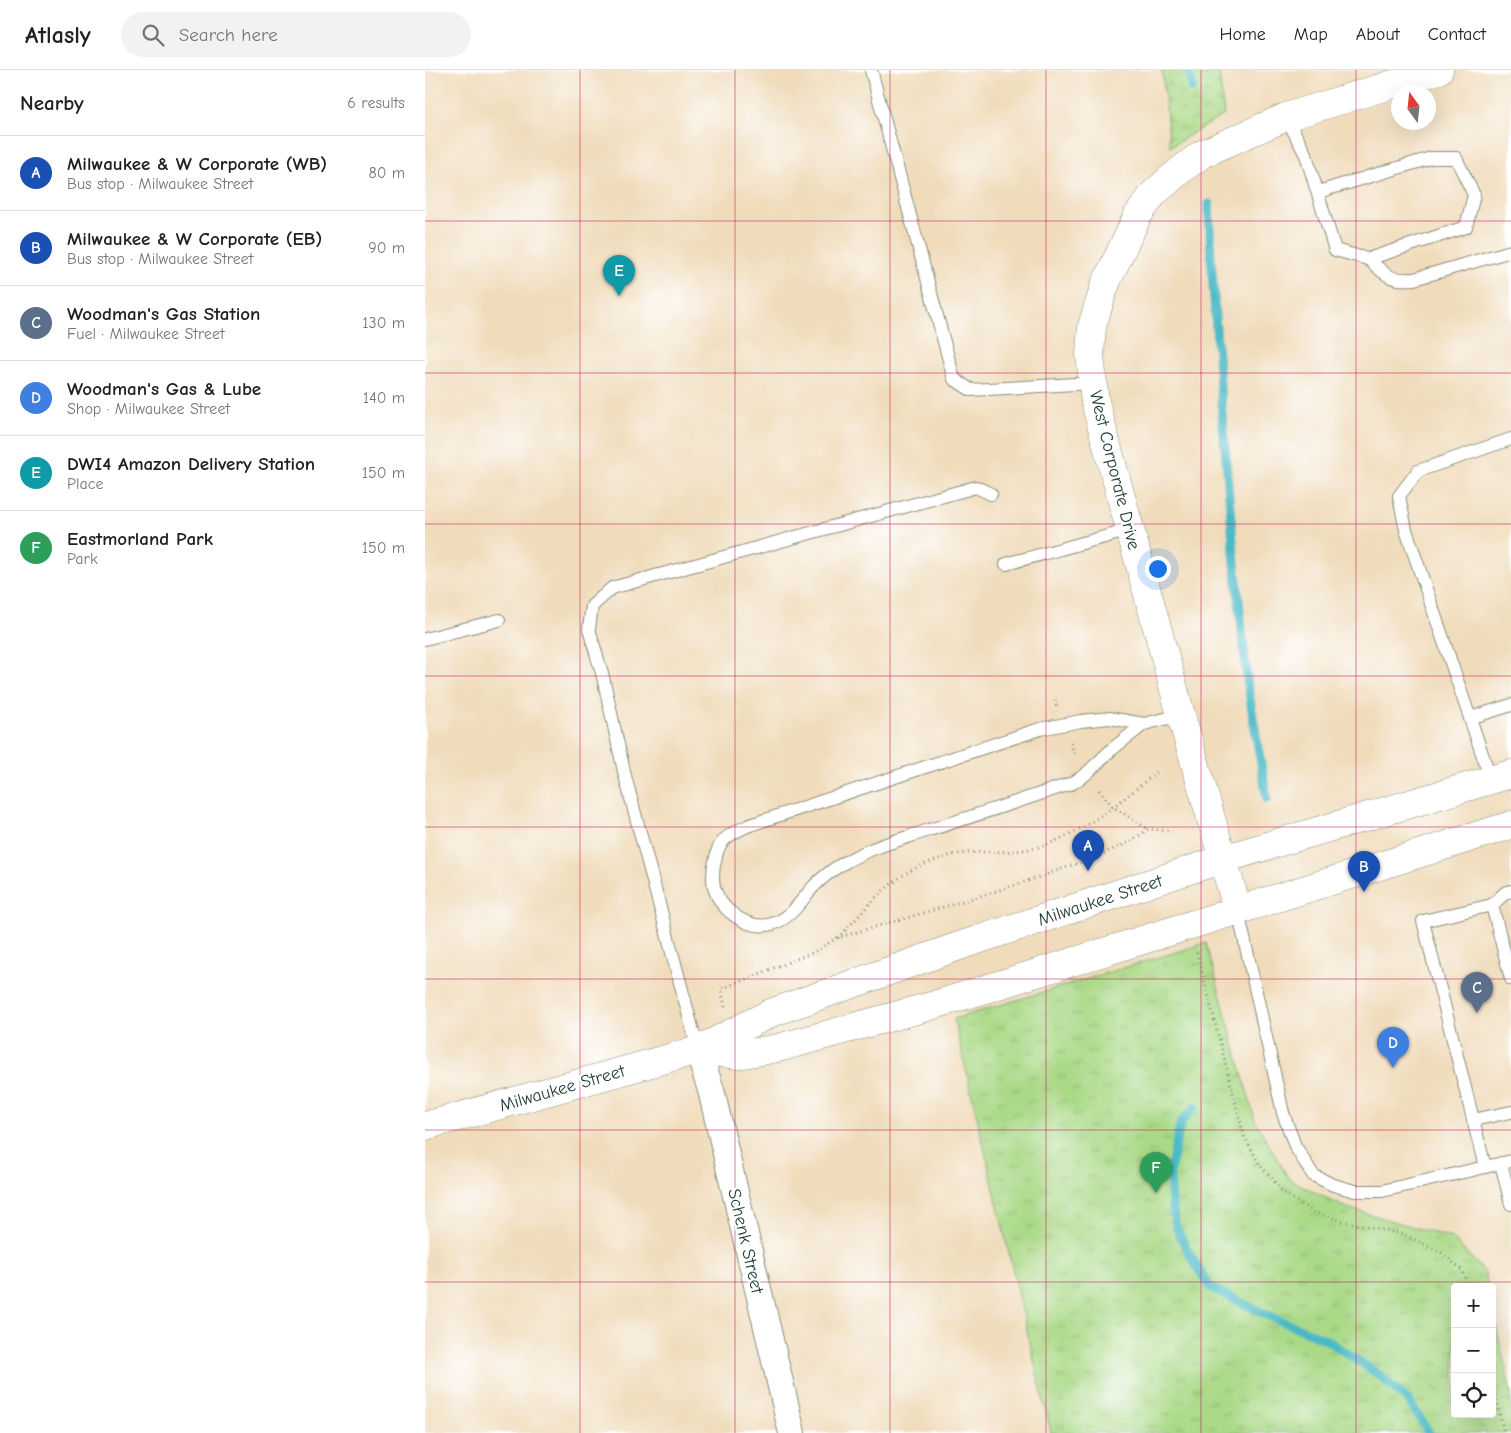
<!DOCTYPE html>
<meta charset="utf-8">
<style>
:root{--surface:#fff;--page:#f2f2f2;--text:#202124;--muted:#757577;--line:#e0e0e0;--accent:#7c3aed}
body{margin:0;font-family:"Comic Neue",sans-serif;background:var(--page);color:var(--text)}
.controls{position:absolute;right:15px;bottom:15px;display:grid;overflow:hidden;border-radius:5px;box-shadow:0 5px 20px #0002}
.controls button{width:45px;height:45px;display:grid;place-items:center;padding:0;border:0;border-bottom:1px solid var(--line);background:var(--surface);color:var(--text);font:25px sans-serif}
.compass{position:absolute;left:966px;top:15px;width:45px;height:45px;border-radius:50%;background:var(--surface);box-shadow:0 5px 20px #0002;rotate:345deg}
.you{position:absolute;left:732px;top:498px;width:18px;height:18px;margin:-12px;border:4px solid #fff;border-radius:50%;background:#1a73e8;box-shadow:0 0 0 8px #1a73e833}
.badge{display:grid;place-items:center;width:32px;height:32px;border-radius:50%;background:var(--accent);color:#fff;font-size:16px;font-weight:700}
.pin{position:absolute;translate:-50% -41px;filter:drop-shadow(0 1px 2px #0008)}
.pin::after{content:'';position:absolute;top:26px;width:18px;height:15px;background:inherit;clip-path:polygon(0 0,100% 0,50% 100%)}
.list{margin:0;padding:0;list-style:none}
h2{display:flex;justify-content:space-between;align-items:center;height:65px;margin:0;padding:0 20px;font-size:21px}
h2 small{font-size:16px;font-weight:400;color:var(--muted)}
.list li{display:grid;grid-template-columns:32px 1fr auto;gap:15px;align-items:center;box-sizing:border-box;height:75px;padding:0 20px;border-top:1px solid var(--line)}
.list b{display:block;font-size:19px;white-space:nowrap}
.list p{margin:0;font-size:16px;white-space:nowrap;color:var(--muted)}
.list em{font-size:16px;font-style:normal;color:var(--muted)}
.icon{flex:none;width:28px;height:28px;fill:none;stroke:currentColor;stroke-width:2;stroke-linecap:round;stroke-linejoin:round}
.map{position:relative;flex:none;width:1086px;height:1363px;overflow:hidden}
header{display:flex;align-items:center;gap:30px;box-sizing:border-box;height:70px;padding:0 25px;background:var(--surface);border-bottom:1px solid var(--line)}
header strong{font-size:24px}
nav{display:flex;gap:28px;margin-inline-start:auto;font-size:18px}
.search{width:350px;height:45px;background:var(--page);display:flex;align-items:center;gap:12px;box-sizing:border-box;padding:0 18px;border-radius:28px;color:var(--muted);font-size:19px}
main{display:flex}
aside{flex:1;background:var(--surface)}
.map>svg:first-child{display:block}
.grass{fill:url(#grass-tufts);stroke:#648b5e}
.wetland{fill:url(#wetland-marsh);stroke:#648b5e}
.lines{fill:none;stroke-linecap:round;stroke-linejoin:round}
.stream{stroke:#4cbac6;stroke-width:9}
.service-casing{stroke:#888c78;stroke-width:14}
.minor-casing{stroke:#888c78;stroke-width:28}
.tertiary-casing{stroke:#888c78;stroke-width:29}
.path{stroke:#888c78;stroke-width:3;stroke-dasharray:1 4;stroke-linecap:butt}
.service{stroke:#fff;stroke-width:12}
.minor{stroke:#fff;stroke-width:26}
.tertiary{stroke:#fff;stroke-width:28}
.grid{fill:none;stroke:#c2185b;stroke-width:1;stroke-opacity:0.55}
.labels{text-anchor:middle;stroke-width:4.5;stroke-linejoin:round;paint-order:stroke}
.street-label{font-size:18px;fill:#1f3d34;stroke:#fff}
</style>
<header>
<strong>Atlasly</strong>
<div class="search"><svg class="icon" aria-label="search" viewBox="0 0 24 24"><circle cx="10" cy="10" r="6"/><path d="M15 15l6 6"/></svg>Search here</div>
<nav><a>Home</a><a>Map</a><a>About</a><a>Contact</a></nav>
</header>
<main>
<aside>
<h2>Nearby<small>6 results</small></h2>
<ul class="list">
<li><span class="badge" style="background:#1a4fb4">A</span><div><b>Milwaukee &amp; W Corporate (WB)</b><p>Bus stop · Milwaukee Street</p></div><em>80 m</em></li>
<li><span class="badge" style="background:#1a4fb4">B</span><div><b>Milwaukee &amp; W Corporate (EB)</b><p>Bus stop · Milwaukee Street</p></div><em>90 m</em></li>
<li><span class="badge" style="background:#5c6f8a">C</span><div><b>Woodman's Gas Station</b><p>Fuel · Milwaukee Street</p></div><em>130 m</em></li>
<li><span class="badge" style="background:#3f7fe0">D</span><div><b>Woodman's Gas &amp; Lube</b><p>Shop · Milwaukee Street</p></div><em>140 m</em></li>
<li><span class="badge" style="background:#0f9aa8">E</span><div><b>DWI4 Amazon Delivery Station</b><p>Place</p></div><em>150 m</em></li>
<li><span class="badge" style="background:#2e9e5b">F</span><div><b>Eastmorland Park</b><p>Park</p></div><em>150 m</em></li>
</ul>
</aside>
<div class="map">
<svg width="1086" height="1363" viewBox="0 0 1086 1363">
<defs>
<pattern id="grass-tufts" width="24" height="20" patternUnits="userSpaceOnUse" patternTransform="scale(1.25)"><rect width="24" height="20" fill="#aad987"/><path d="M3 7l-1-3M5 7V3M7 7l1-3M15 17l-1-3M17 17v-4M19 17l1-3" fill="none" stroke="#92bb75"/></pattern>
<pattern id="wetland-marsh" width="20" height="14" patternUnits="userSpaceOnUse" patternTransform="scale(1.25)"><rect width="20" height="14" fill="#aad987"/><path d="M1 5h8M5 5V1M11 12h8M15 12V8" fill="none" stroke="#92bb75"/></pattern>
</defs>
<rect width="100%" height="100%" fill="#fff"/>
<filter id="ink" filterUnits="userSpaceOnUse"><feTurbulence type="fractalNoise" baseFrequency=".02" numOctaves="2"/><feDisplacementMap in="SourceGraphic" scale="10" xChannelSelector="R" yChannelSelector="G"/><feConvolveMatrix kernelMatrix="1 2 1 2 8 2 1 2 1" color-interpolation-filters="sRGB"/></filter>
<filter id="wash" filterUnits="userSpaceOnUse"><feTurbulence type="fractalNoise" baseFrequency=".0096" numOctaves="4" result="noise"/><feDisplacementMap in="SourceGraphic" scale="20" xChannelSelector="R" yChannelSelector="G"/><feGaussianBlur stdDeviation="1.12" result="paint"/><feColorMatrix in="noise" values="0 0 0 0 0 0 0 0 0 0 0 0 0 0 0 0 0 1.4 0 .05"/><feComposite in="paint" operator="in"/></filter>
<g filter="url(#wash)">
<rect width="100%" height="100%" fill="#f0dcbb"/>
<!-- grass -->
<path class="grass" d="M781,873l49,177 34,59 55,28 108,31 33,34 3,15h-33v127h37v-107l19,86v40h-460l-97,-414z"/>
<!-- wetland -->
<path class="wetland" d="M737,0h57l5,45 -54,32z"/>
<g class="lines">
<!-- stream -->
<g class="stream">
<path d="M764,0l3,18"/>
<path d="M784,134l2,52 11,158 12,139 14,134 19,112"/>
<path d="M770,1037l-14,15 -5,21 -6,29 2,33 4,22 15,30 19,30 57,28 58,24 53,35 31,27 20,32"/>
</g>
</g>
</g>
<g filter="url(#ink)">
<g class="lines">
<!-- service casing -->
<g class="service-casing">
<g id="service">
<path d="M446,0l83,309 17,11 122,-7"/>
<path d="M861,47l20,38 29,95 33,9 98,-32 8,-32 -18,-37h-25l-113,34"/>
<path d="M943,189c19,16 20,22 46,20l97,-28"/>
<path d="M581,494l124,-34"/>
<path d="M0,569l74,-19"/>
<path d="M1045,648l41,-13"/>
<path d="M719,654l-33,26 -25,24 -13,9c-48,16 -96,32 -144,47 -29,10 -59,17 -85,33 -11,6 -21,14 -30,23 -13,14 -22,32 -42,38 -24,7 -52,-14 -58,-37 -2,-10 -1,-20 2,-30 1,-6 4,-13 8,-17 7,-7 17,-11 26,-15l290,-96 41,-8 28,-3 35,6 37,-9"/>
<path d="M1066,710l-85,-250 -7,-34 19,-25 93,-32"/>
<path d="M1067,835l13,-12 6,-2"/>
<path d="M813,841l45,202 12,33 18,29 20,10 22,6h27l129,-30"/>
<path d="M273,980l-73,-274 -22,-99 -14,-48 3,-23 20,-18 364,-101 15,7"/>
<path d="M1048,1050l38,-8"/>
<path d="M1076,1093l10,41"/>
<path d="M1060,1097l-62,-246 69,-16 19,74"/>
</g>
</g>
<!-- minor casing -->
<g class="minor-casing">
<path id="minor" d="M273,980l13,40 81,343"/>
</g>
<!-- tertiary casing -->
<g class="tertiary-casing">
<g id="tertiary">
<path d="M813,841l-57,-196 -86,-313 -5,-47 2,-29 13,-41 33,-70 16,-22 28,-24 20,-15 84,-37 153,-47"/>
<path d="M273,980l40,5 40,-7 153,-42 580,-181"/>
<path d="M0,1056l273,-76 73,-37 191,-68 261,-86 288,-85"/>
</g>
</g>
<!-- path -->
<g class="path">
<path d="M630,630l2,7"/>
<path d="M646,673l4,13"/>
<path d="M674,720l13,16 36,23"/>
<path d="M413,868c29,-29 43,-53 82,-72 14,-6 32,-12 47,-13 19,-2 38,0 57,-3 45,-6 98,-48 132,-78"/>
<path d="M772,882l47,184 16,29 24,28 29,19 29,9 60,13 39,18 21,18 7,17"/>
<path d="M300,937l-4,-18 93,-37 23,-14c78,-23 157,-44 233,-72 26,-10 57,-19 78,-37l24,2"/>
<path d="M1067,1310l12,53"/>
</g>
<!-- service -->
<use href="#service" class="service"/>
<!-- minor -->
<use href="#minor" class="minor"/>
<!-- tertiary -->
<use href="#tertiary" class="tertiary"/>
</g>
</g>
<!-- grid -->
<path class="grid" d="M155,0v1363M310,0v1363M465,0v1363M621,0v1363M776,0v1363M931,0v1363M0,151h1086M0,303h1086M0,454h1086M0,606h1086M0,757h1086M0,909h1086M0,1060h1086M0,1212h1086"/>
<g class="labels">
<!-- street labels -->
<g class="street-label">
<text transform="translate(690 400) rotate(76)" y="6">West Corporate Drive</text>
<text transform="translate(675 830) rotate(-18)" y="6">Milwaukee Street</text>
<text transform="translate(137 1018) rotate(-16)" y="6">Milwaukee Street</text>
<text transform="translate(321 1171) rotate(77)" y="6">Schenk Street</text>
</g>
</g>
</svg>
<div class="controls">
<button>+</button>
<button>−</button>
<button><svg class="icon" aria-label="locate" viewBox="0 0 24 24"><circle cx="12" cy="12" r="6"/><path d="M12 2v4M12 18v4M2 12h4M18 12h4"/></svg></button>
</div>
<svg class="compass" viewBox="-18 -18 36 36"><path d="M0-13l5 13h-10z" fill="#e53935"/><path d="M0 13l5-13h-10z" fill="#757577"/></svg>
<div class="you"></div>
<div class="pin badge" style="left:663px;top:801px;background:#1a4fb4">A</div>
<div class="pin badge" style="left:939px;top:822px;background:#1a4fb4">B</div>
<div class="pin badge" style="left:1052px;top:943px;background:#5c6f8a">C</div>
<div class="pin badge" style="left:968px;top:998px;background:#3f7fe0">D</div>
<div class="pin badge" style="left:194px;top:226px;background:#0f9aa8">E</div>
<div class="pin badge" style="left:731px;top:1123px;background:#2e9e5b">F</div>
</div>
</main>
